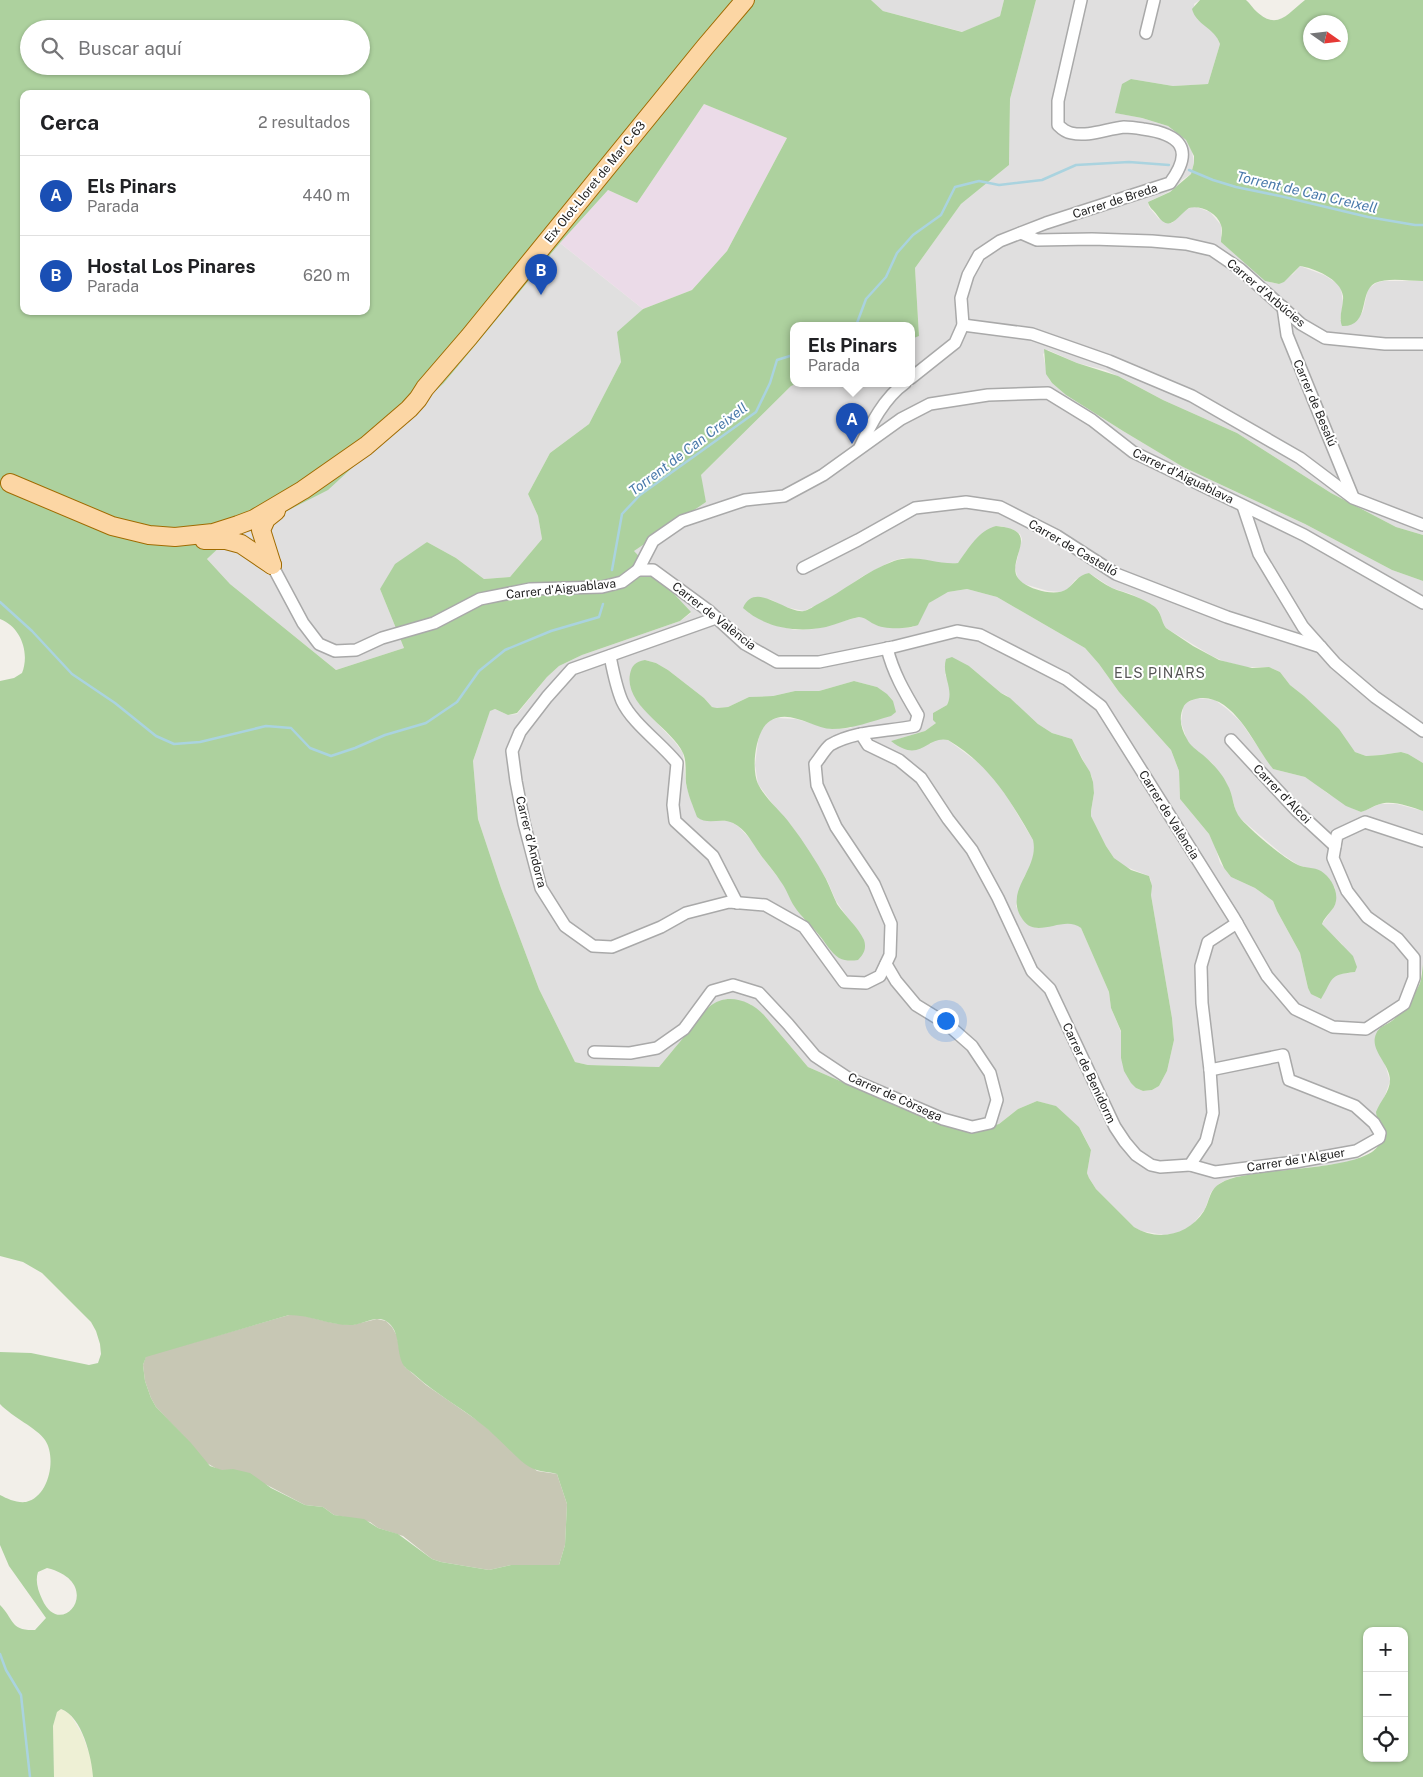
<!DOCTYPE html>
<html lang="es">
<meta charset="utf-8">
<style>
:root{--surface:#fff;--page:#f6f6f6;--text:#202124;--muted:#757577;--line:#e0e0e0;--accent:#111827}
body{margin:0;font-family:"Public Sans",sans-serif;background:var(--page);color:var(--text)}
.controls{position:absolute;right:15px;bottom:15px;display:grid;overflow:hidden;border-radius:10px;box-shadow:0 1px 4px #0004}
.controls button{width:45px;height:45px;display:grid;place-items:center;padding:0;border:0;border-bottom:1px solid var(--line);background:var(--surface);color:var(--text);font:25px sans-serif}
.compass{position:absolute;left:1303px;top:15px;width:45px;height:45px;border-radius:50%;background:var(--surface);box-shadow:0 1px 4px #0004;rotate:104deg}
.you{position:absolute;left:945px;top:1020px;width:18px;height:18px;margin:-12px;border:4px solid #fff;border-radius:50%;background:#1a73e8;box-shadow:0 0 0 8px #1a73e833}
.badge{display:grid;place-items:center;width:32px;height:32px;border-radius:50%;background:var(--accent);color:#fff;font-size:16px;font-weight:700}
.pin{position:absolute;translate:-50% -41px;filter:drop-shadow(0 1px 2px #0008)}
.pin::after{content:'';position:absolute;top:26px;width:18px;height:15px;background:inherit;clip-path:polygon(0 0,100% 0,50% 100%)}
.popup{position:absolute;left:790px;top:322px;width:125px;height:65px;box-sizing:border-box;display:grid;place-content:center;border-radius:10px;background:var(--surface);filter:drop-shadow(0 1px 4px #0005);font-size:16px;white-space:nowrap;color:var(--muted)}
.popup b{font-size:19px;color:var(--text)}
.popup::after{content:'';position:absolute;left:50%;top:100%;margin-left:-10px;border:10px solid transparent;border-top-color:var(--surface)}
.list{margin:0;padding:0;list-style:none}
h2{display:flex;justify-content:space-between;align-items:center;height:65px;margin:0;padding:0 20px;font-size:21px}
h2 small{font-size:16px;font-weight:400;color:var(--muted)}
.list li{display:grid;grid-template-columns:32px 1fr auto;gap:15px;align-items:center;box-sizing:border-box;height:80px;padding:0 20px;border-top:1px solid var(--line)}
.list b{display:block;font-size:19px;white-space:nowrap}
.list p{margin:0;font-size:16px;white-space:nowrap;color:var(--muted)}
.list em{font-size:16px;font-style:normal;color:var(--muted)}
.icon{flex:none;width:28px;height:28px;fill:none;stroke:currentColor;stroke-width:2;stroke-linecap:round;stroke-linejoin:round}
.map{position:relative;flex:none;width:1423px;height:1777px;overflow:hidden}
.search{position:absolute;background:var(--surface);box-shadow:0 1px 4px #0004;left:20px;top:20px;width:350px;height:55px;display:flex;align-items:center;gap:12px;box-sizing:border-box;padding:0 18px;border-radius:28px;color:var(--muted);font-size:19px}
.panel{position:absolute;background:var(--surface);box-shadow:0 1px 4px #0004;left:20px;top:90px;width:350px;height:225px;border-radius:10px}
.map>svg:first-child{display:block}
.residential{fill:#e0dfdf;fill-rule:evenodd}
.industrial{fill:#ebdbe8}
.construction{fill:#c7c7b4}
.farmland{fill:#eef0d5}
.forest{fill:#add19e;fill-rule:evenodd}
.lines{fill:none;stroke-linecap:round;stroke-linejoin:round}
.stream{stroke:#aad3df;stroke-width:2.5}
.street-casing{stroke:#a9a9a9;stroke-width:14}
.primary-casing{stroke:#a06b00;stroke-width:20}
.street{stroke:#fff;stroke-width:11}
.primary{stroke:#fcd6a4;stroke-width:18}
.labels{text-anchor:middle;stroke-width:4;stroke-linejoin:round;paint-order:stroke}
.street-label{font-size:12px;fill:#222;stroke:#fff}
.water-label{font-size:14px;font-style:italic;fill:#4a7aab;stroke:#fff}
.neighbourhood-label{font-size:14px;letter-spacing:1px;fill:#555;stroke:#fff}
</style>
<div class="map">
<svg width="1423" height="1777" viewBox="0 0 1423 1777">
<rect width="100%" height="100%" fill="#f2efe9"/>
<!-- residential -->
<g class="residential">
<path d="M871,0h133l-4,16 -37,16 -80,-21z"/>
<path d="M1036,0h164l-6,4 3,15 18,14 5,11 -12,40 -35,2 -42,-7 -10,11 -5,23 26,5 26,8 18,14 6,11 2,12 -3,11 -9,6 -7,9 -27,13 1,5 10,12 13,4 12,-12 10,-5 16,6 11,13v11l44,45 14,3 14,-10 7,-8 24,9 14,9 3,5 2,14 -3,17 17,1 6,-10 5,-22 8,-6 7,-2h40v254l-27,-8 -65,-34 -94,-60 -74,-33 -39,-21 -19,-9 -28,-7 -29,-13 -5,4 3,15 3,10 3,4 14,12 57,36 60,36 122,57 87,46 31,11v182l-15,-9 -7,-2 -20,3 -15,1 -11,-4 -51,-56 -14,-11 -10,-13 -11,-5h-24l-22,-6 -11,-5 -46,-28 -3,-4 -4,-13 -8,-7 -20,-10 -19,-6 -23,-15 -14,7 -7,9 -7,3 -13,-1 -24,-7 -6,-5 -3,-11 7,-29 -2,-5 -6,-4 -13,-4h-5l-28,23 -10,14 -13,1 -31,-6h-11l-11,3 -29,15 -30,21 -29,14 -19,-4 -13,-7 -13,-3 -10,16 21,11 25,6 19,-1 45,-12 6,1 14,8 29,2 5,-1 7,-8 9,-16 8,-6 11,-5 19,-3 30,8 88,51 14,16 20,28 52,58 8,21 1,28 29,35 6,12 5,17 11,14 24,11 18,13 4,10 23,42 8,35 4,6 8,5 11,-20 4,-4 20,-3 -13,-28 -17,-16 -3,-4 13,-19 1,-5 -1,-12 -5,-8 -9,-8 -23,-7 -16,-11 -41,-35 -4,-4 -7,-24 -5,-10 -13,-18 -21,-17 -4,-6 -6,-18 2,-14 3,-5 11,-5 18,2 12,9 14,13 32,47 32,8 11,7 11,9 29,17 5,2 19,-8h17l26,7v153l-4,21 -6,11 -13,18 -6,5 -10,6 -3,32 3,4 6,20 -13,37 4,10 -1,14 -3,5 -26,15 -117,15 -10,4 -5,3 -8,8 -6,17 -12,15 -14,9 -15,2 -23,-4 -7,-4 -38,-38 -7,-11 -2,-5 4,-23 -8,-16 -4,-7 -24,-21 -18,-5 -19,8 -19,15 -22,6 -91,-29 -78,-34 -44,-52 -14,-11 -24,-5 -16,7 -51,61 -71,-2 -13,-3 -36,-73 -38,-101 -23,-69 -5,-58 17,-51 5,-1 13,6 9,-1 30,-37 12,-11 23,-11 98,-34 11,-8 -58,-62 73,-49 -6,-26 91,-90 7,-3h113v-44l8,-4 -4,-67 46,-64 48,-39 1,-66zM645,660l11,3 12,7 36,28 8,9 5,1 11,-1 21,-10 24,-1 22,-5h24l35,-10 23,6 -26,41 -20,1 -35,-10 -19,-1 -6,2 -6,5 -4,5 -3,11 -3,24 3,19 19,26 14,15 36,55 9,21 19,27 -26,19 -23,-25 -12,-16 -6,-15 -8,-11 -21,-27 -6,-11 -14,-15 -9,-6h-15l-22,-15 -7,-21 -3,-32 -8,-11 -34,-36 -9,-15 -2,-7zM969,666l32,27 5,2 32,29 14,9 20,6 20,38 2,16 -3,18v5l15,30 8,12 10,8 25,10 2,5v14l21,123 2,22 -7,31 -8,15 -7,4 -9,1 -7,-3 -15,-30v-26l-10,-24 -2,-16 -28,-64 -5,-4 -12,-1 -25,5 -9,-2 -8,-8 -6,-12 8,-29 8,-13 3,-19 -2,-5 -27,-45 -22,-28 -36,-27 -6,-1 -6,1 -6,4 -38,-3 33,-10 11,-8 -3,-10 14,-8 3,-8v-10l-5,-13z"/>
<path d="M560,243l83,66 -25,23 3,30 -32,62 -39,29 -22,41 10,22 4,23 -32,38 -26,2 -28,-21 -29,-16 -47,47 24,59 -68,22 -106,-86 -23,-25 17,-16 220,-160z"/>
</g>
<!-- industrial -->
<path class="industrial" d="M704,104l83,34 -60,113 -35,39 -49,19 -83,-66 48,-53 29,13z"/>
<!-- construction -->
<path class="construction" d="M289,1315h12l32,8 19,2 25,-6 9,2 6,6 5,9 4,22 4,9 21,18 55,38 56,48 20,3 10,30 -2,41 -6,20h-48l-22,5 -48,-8 -9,-3 -29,-23 -25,-8 -8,-6 -36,-7 -11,-8 -18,-2 -38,-20 -50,-16 -12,-7 -15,-19 -34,-36 -5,-9 -6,-17 -2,-16 3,-9z"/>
<!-- farmland -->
<path class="farmland" d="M61,1709l9,5 12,20 10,27 1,16h-39l-1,-51 4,-14z"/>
<!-- forest -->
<g class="forest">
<path d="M0,0h871l12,11 79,21 38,-16 4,-16h32l-26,99 -1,66 -48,39 -46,64 4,68 -8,3v-14h-118v58h5l-7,3 -90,89 5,27 -72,49 57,61 -11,9 -98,34 -23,11 -12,11 -30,36 -9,2 -13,-6 -5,2 -17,50 5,58 23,69 38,101 36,73 13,3 71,2c11,-13 21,-26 33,-39 6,-6 10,-15 17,-21 17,-15 41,-7 55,8l44,52 78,34 91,29 22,-6 19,-15 19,-8 19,5 23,21 12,23 -4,23 2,5 7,11 38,38c24,15 55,8 70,-16 6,-10 5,-22 17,-28 29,-18 149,-9 159,-41 3,-11 -3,-20 -4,-30 4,-11 14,-20 14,-32 0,-16 -21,-30 -14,-46 3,-8 11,-9 17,-14 7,-5 24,-29 27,-37 2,-6 2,-13 3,-19v813h-1330c-1,-19 -11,-61 -32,-68l-4,3 -4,14 1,51h-54v-172c14,14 10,26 35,25l11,-12 -37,-52 -9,-21v-50c8,4 16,8 26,7 23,-5 31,-44 19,-62 -8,-12 -33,-23 -45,-36v-52l31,1 58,12 9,-2 3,-9 -1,-10 -4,-13 -5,-9 -49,-49 -19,-11 -23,-6v-575l14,-3 8,-5c8,-20 -1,-46 -22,-54zM29,29h332v37h-332zM24,94h342v217h-342zM704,104l83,34 -60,113 -35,39 -49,19 -26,23 4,30 -32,62 -39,29 -22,41 10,22 4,23 -32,38 -26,2 -28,-21 -29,-16 -32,22 -15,25 24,59 -68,22 -106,-86 -23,-25 17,-16 104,-53 116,-107 116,-140 48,-53 29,13zM289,1315c22,0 42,11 64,10 10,-1 23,-10 33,-4 16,10 9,31 18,45 3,4 8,6 12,10 20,18 43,30 64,47 16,12 30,29 45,41 10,8 21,7 32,10l10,30 -2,41 -6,20h-48l-22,5 -48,-8 -9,-3 -34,-25 -20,-6 -14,-9 -30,-4 -11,-8 -18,-2 -34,-17 -21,-15 -17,-4 -11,1 -12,-4 -19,-23 -35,-36 -5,-9 -6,-17 -2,-16 3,-8zM47,1568c60,15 14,75 -5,31 -4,-9 -7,-18 -4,-27zM1367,1631h37v127h-37z"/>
<path d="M1200,0h46c4,3 7,9 11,12 21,19 31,1 48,-12h118v281c-14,0 -35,-4 -48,2 -17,9 -4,44 -33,43 -4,-10 2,-20 1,-30 -2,-17 -29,-28 -43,-30l-16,16 -5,2 -14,-3 -44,-39c0,-5 2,-12 0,-17 -4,-12 -20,-20 -32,-17 -12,8 -19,26 -32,7 -3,-5 -8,-7 -9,-13l22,-10 21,-18 3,-11v-7l-8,-16 -18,-14 -26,-8 -27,-5 7,-29 9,-5 42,7 35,-2 12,-40c-5,-16 -24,-19 -28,-35zM1340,22v30h-30v-30z"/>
<path d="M1044,349l33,14 41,13 45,24 74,33 94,60 65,34 27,8v46l-31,-11 -87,-46 -122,-57 -60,-36 -57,-36 -14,-12 -6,-9z"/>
<path d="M996,526c53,4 1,39 27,57 10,7 33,14 44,6 8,-6 11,-14 22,-16 7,5 15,11 23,15 15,6 30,9 43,19 7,6 6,15 11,21l27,18 26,14 33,8 17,-1 11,5 10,13 14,11 35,33 16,23 11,4 15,-1 20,-3 7,2 15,9v48c-12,-4 -30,-11 -43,-7 -7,2 -12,6 -19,8l-15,-6 -41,-29 -32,-8c-18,-22 -38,-74 -73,-71 -6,1 -13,3 -16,8 -6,11 -3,23 3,33 3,7 10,11 16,16 9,8 19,18 24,29 7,11 5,25 14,35 12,13 42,39 57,46 7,3 16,2 23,6 9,6 17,18 15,30 -1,9 -11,14 -14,23l31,32 4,11 -2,5c-27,3 -21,6 -34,27l-10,-5 -3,-6 -8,-35 -23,-42 -4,-10 -18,-13 -24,-11 -7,-9 -15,-34 -29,-35 -1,-28 -8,-21 -52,-58 -20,-28 -14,-16 -88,-51 -30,-8 -19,3 -19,11 -11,22c-10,4 -34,5 -44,-1 -6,-3 -8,-6 -15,-7 -11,2 -22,7 -33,10 -29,6 -61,1 -83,-19 12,-28 43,6 61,3 5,-1 10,-5 14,-7 26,-13 48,-33 76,-43 21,-8 42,4 64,2 10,-14 21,-33 38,-37z"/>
<path d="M952,657l17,9 32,27 9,5 28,26 14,9 20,6 10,20 8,13 3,10 1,11 -3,18v5l15,30 8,12 17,12 18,6 3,10 -1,9 21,123 2,22 -7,31 -8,15 -7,4 -9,1 -7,-3 -5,-5 -7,-12 -3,-13v-27l-10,-23 -2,-16 -28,-64c-17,-14 -44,12 -58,-8 -21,-29 17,-50 10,-80 -22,-39 -44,-76 -85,-100 -22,-5 -27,25 -57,1l34,-10 11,-8 -3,-3v-7l14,-8c8,-16 -6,-29 -1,-46z"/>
<path d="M645,660l11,3 12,7 36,28 8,9 5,1 11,-1 21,-10 24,-1 22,-5h24l35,-10 23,6 10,7 6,7 3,11 -5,4c-19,5 -38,13 -59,13 -19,0 -42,-21 -62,-8 -15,9 -19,48 -12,63 8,16 23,27 33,41 13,17 25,36 35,54 4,8 7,17 11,25 8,12 21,23 27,36 3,9 -1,15 -6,20 -7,1 -13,1 -19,-2 -8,-5 -14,-16 -20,-23 -8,-10 -18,-18 -25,-29 -5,-8 -7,-16 -13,-24 -6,-10 -14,-18 -21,-28 -7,-10 -14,-25 -27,-31 -12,-6 -25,3 -36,-6 -4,-11 -9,-22 -11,-34 -1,-9 1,-22 -3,-30 -11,-25 -59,-47 -53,-79 2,-9 5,-12 15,-14z"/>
</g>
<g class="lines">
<!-- stream -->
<g class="stream">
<path d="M1189,170l24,10 23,7 44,9 88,21 47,8h8"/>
<path d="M854,325l3,-2 9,-24 20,-22 11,-24 16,-18 28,-20 14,-28 24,-6 20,4 43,-5 34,-15 53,-3 40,3"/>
<path d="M612,570l10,-56 18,-19 116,-83 14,-29 7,-23 16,-5"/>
<path d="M0,602l32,29 40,43 43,29 41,33 18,8 26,-2 66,-16 25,2 19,20 21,8 24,-8 30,-13 41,-12 31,-21 22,-31 26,-21 46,-19 48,-14 4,-13"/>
<path d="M0,1654l6,16 15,25 9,82"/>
</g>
<!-- street casing -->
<g class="street-casing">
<g id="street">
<path d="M1146,33l8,-33"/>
<path d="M1021,233l16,7 55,-1 60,2 34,3 26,6 28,19 61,55 24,14 60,6h38"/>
<path d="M1283,307l4,28 66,162"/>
<path d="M963,325l69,9 77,27 83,35 108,62 53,40 70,27"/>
<path d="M911,378l44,-35 8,-18 -2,-27 7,-23 11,-20 21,-14 46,-18 124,-40c25,-34 10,-49 -27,-54 -6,-1 -13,-2 -19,-2 -18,2 -35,10 -53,6 -5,-1 -10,-5 -13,-8v-24l23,-101"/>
<path d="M860,447c11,-23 24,-49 45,-64"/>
<path d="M1243,506l16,48 44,73 32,36 40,34 48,34"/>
<path d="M272,565l31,58 16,21 16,7 21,-1 26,-12 52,-15 46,-24 50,-10 72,-2 20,-5 16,-12 15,-29 29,-20 63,-21 39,-4 39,-21 78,-56 29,-15 58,-9 60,-2 44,27 41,32 171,83 119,68"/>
<path d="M803,568l55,-28 57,-32 51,-6 34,5 57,29 59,38 111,43 94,30"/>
<path d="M638,570h15l56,41 36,33 32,18h42l74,-15 64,-16 23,4 86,44 35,27 133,212 33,58 28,33 38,18 33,2 38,-25 10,-26v-20l-16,-19 -31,-22 -20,-26 -14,-33 4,-23 28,-13 58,19"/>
<path d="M716,618l-144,51 -25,28 -27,35 -8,19 4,30 8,42 17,65 24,38 28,20 19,1 49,-20 25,-14 43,-11 36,3 39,22 40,55 22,1 14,-7 10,-21 1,-31 -17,-40 -38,-57 -19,-42 -2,-21c5,-6 10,-15 15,-19 26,-15 57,-13 85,-19l3,-11c-13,-22 -25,-42 -31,-67"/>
<path d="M610,656c3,15 6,31 12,45 10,22 40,43 55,62l-4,42 2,16 38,35 24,47"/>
<path d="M861,734l7,11 31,15 22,18 27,41 24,31 26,48 34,73 18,18 65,138 10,15 11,13 15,10 9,2 30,-2 16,-24 7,-28 -3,-43 -8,-67 -1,-37 7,-24 29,-19"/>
<path d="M1231,740l66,71 38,35"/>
<path d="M594,1052l36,1 27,-5 27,-19 28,-38 21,-6 26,8 29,31 27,32 33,22 95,41 29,8 18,-4 7,-23 -7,-27 -18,-27 -25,-22 -31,-19 -20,-24 -10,-17"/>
<path d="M1190,1165l25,7 80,-10 61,-11 23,-13 1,-5 -6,-10 -19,-17 -66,-26 -6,-25 -73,15"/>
</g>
</g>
<!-- primary casing -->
<g class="primary-casing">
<g id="primary">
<path d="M10,483l102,43 37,9 26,2 38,-4 25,-8 16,-6 49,-29 63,-44 43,-37 9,-10 7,-11 44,-51 236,-290 40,-47"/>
<path d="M204,540h22l15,4 31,21"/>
<path d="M272,565l-11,-35 5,-11 10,-8"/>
</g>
</g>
<!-- street -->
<use href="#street" class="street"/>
<!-- primary -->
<use href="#primary" class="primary"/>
</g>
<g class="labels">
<!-- street labels -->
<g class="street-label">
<text transform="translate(595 182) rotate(-51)" y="4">Eix Olot-Lloret de Mar C-63</text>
<text transform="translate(1115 201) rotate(-18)" y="4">Carrer de Breda</text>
<text transform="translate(1266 293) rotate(40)" y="4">Carrer d'Arbúcies</text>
<text transform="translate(1315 403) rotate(67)" y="4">Carrer de Besalú</text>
<text transform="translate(1183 476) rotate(26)" y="4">Carrer d'Aiguablava</text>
<text transform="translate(1073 548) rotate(30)" y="4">Carrer de Castelló</text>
<text transform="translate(561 589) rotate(-6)" y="4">Carrer d'Aiguablava</text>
<text transform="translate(714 616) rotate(38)" y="4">Carrer de València</text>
<text transform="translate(1282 794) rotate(46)" y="4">Carrer d'Alcoi</text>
<text transform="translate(1169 815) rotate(58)" y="4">Carrer de València</text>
<text transform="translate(531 842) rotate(76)" y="4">Carrer d'Andorra</text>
<text transform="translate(1089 1073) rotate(65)" y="4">Carrer de Benidorm</text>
<text transform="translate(895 1097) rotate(24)" y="4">Carrer de Còrsega</text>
<text transform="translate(1296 1160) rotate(-9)" y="4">Carrer de l'Alguer</text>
</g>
<!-- water labels -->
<g class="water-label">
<text transform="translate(1307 192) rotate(13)" y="5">Torrent de Can Creixell</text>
<text transform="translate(688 449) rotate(-37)" y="5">Torrent de Can Creixell</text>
</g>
<!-- neighbourhood labels -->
<g class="neighbourhood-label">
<text x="1160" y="678">ELS PINARS</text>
</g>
</g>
</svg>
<div class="controls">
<button>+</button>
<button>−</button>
<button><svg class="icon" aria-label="locate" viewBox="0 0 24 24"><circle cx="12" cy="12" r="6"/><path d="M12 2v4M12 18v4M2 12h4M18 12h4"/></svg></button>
</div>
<svg class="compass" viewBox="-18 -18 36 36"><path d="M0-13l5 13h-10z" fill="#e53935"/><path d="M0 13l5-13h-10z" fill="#757577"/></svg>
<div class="you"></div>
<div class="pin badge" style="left:852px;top:444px;background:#1a4fb4">A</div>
<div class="popup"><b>Els Pinars</b>Parada</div>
<div class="pin badge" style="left:541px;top:295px;background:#1a4fb4">B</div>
<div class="search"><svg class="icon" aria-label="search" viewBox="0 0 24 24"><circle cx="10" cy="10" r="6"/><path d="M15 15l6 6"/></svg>Buscar aquí</div>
<section class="panel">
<h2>Cerca<small>2 resultados</small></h2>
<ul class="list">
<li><span class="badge" style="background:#1a4fb4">A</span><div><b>Els Pinars</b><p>Parada</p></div><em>440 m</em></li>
<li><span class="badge" style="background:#1a4fb4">B</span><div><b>Hostal Los Pinares</b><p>Parada</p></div><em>620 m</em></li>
</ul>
</section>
</div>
